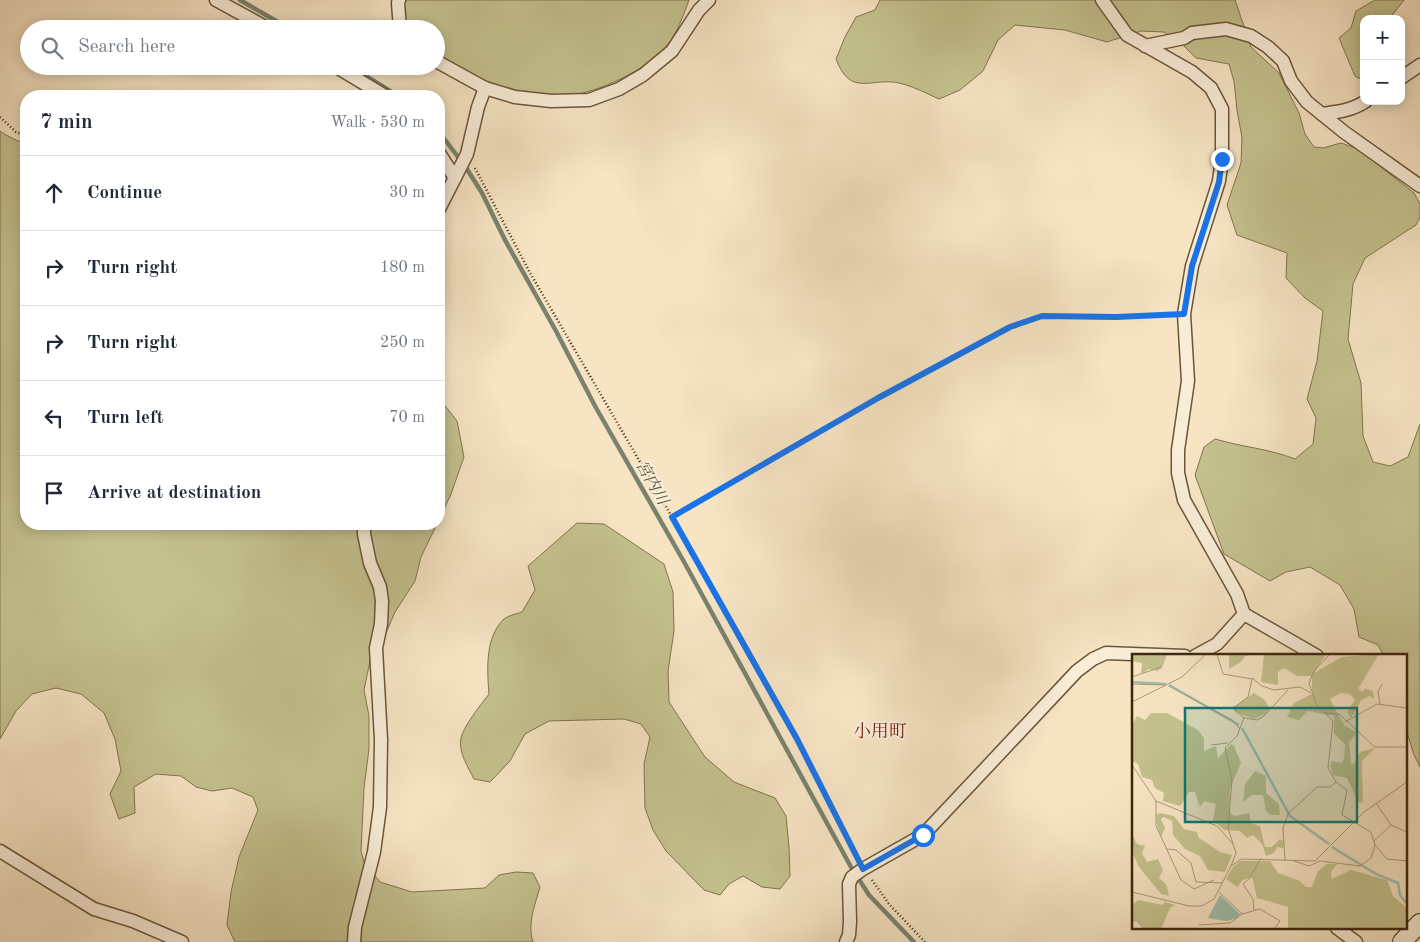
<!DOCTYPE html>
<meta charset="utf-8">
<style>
:root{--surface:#fff;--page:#f2f2f3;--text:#1f2937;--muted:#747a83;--line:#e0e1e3}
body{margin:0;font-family:"Old Standard TT","Noto Serif JP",serif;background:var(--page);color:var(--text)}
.controls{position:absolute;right:15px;top:15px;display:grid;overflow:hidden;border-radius:10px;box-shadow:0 2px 12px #0003}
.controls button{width:45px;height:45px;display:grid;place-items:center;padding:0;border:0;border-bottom:1px solid var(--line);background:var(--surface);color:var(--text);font:25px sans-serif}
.stop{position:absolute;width:15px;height:15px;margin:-11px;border:4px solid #1a73e8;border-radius:50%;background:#fff}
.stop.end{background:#1a73e8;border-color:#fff;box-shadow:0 1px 5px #0008}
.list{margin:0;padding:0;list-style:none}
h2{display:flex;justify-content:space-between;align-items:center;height:65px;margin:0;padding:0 20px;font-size:21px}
h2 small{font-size:16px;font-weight:400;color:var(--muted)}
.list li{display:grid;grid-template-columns:32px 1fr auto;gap:15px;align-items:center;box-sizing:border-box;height:75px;padding:0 20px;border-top:1px solid var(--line)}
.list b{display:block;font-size:19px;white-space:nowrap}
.list em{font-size:16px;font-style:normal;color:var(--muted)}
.icon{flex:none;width:28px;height:28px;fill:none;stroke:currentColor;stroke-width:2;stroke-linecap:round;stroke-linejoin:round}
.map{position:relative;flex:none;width:1420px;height:942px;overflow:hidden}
.search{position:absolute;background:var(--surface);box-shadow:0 2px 12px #0003;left:20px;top:20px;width:425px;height:55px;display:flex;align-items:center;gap:12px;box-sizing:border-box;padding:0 18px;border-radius:28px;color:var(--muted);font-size:19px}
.panel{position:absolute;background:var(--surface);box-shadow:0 2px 12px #0003;left:20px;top:90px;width:425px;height:440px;border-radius:20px}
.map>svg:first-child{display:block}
.green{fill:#c4c18e;stroke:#81744e}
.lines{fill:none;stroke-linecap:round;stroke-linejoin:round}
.stream{stroke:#78826e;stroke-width:4.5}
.minor-casing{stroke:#6c563a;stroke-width:15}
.secondary-casing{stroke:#3e260d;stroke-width:20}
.path{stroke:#3e260d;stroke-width:2.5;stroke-dasharray:1 2.5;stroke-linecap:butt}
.minor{stroke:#f9edd8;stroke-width:12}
.secondary{stroke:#f9edd8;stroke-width:18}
.route{stroke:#1a73e8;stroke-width:6}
.labels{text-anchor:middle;stroke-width:4;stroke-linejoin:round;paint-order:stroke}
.water-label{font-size:16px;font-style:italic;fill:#5b543d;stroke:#f9edd8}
.quarter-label{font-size:18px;fill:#7a1f14;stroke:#f9edd8}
.inset-river{fill:none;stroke:#9ebfae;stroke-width:2.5}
.inset-road{fill:none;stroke:#ac987a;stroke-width:1}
.view{fill:#0f766e;fill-opacity:0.15;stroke:#0f766e;stroke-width:2.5}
.inset-edge{fill:none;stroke:#3e260d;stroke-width:2.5}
</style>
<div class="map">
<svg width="1420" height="942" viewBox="0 0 1420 942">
<rect width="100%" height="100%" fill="#f6e4c3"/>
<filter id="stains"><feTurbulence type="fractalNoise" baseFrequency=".004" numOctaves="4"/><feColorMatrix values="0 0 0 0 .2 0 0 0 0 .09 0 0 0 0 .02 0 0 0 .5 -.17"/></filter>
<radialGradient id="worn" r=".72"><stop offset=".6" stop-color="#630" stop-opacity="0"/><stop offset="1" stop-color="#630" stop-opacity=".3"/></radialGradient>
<!-- green -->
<g class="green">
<path d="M403,0h286c-6,16 -12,34 -24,48 -20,23 -67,44 -97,48 -9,1 -43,-3 -53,-5 -28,-6 -54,-23 -79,-37v-25h-28l-4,-5z"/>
<path d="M880,0h355l16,47 28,26 20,40 6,21 9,13 9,1 18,-5 17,6 56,44 6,11v13l-4,8 -51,33 -12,26 -5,55 13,44 2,53 10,26 17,4 18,-9 12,-33v343l-6,-12 -8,-26v-73h-22l-6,-11 -19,-8 -5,-28 -14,-24 -30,-18 -24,5 -16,9 -46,-27 -29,-79 9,-28 11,-8c27,8 55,10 80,20l18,-15 3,-26 -9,-19 10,-38 6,-50 -18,-13 -19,-20 1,-25 -50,-18 -10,-30 14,-42 1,-25 -5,-28 -3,-29 -5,-17 -33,-6 -12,-12 -20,-14 -23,-1 -34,11 -42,-12 -50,-5 -17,15 -15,31 -23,19 -21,9c-13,-6 -27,-13 -40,-16 -29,-6 -48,15 -63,-24l9,-22 11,-20 19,-7z"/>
<path d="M1375,0h29l-15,19h-25v62l-9,-5 -16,-38 12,-10 5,-17z"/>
<path d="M0,131l4,3 22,11v379h411l-16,33 -6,24 -20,31 -12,28 -13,21 -6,29 5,26v33l-5,39 -3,63 3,11 16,20 32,10 73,-4 14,-13 17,-3 17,1 7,14c-5,18 -13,37 -7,55h-298l-8,-17 4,-33 8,-35 19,-47 -5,-13 -21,-9 -20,3 -16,-4 -15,-11 -25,-2 -22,13 1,26 -16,6 -9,-25 11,-23 -6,-32 -11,-26 -23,-19 -25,-6 -24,6 -16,17 -16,28z"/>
<path d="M439,398l18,23 7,36 -13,37 -12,26z"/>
<path d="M577,523l27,1 60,40 9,28 1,39 -6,40 1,31 36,55 29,25 41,16 11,18 3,31 1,29 -10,13 -18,-2 -19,-11 -14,8 -9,11 -16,-5 -38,-39 -13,-21 -8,-22 -1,-44 6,-27 -9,-13 -17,-5 -75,2 -24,13 -15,27 -20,21 -16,-3c-6,-12 -16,-27 -13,-41 2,-11 21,-35 28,-44 -2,-25 -4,-57 15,-75 5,-4 13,-5 18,-7l13,-22 -7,-24z"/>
</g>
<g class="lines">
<!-- stream -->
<g class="stream">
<path d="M240,0l50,29"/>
<path d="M350,66l48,30"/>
<path d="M439,132l26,34 17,27 23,47 51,91 39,75 88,154 168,307 18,28 45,47"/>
</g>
<!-- minor casing -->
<g class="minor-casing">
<g id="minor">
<path d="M216,0l53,29"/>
<path d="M399,0l-1,3 2,26"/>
<path d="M1102,0l25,35 65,37 19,16 11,21v50l-3,22 -27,85 -8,48 4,67 -10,69v23l6,27 53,94 7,20 73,42"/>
<path d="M1145,46l39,-8 8,-5 34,-4 25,7 17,11 15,14 8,20 16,21 37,30 76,54"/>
<path d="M436,61l49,27 30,9 36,4 38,-1 30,-11 24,-14 29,-24 27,-41 10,-10"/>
<path d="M335,66l50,30"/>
<path d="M1401,78l19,-13"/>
<path d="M1322,114c16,-2 31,-4 44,-13"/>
<path d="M439,153l16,25"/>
<path d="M439,209l28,-55 11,-47 7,-19"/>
<path d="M1195,656l22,-12 27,-30"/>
<path d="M0,851l94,58 39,12 49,21"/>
<path d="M1337,928l19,14"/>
<path d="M354,942l1,-15 19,-75 6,-45 1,-67 -5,-92 5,-24 1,-23 -2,-14 -10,-24 -6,-29v-10"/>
<path d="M846,942l3,-7 1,-13 -1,-38 3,-7 11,-8 60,-34 154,-164 16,-12 13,-6 79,3"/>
</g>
</g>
<!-- secondary casing -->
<g class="secondary-casing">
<path id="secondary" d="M1402,942l18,-19"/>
</g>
<!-- path -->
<g class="path">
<path d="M0,117l16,15 10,4"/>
<path d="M475,168l54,103 143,246 125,222 60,117"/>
<path d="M672,517l205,-119 133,-71 32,-11 75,1 54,-3"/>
<path d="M872,880l17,24 36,38"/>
</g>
<!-- minor -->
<use href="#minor" class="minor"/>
<!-- secondary -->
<use href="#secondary" class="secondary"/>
</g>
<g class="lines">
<!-- route -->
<path class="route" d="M923,835l-60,34 -66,-130 -125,-222 206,-119 132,-71 32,-11 74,1 68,-3 8,-48 27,-84 3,-23"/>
</g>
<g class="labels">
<!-- water labels -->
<g class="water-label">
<text transform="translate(653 482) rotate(60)" y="6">宮内川</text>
</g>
<!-- quarter labels -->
<g class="quarter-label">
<text x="880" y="737">小用町</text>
</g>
</g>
<!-- overview -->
<g transform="translate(1132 654)">
<rect width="275" height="275" fill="#f6e4c3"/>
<path d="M0,0h35l-5,14 -5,3 -8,-2 -8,5 1,-11 -10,-2zM97,0h29l-13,2 -4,6 -12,7zM132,0h62l-12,19 28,-16 37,-3 -21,35 4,3 3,-3 8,2 1,8 -4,-3 -9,4 -10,18 -4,-6 8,-12 -5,-6 -9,-1 -11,6 14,26 13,8 -8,9 2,22 4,-1 5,-11 15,-4 -13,13 1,42 -5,-1 -11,-24 -14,-3 -3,-10 2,-4 10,2 2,-5 1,-13 -11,-12v-17l-26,-5 -9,9 -12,-3 7,-14 18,-9v-18h-15l-13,-8 -6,4v13l-17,-3zM122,39l11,7 4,8 -3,6 -12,5 -19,-7 -1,-5zM19,59h16l31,17 6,8v13l12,-5 2,12 13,-14 3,2 7,17 -11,25 -1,24 6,4 15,-3v10l10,3 5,21h7l8,-8 4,3 -1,6 -6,-1 -3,6 -8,3 -4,-12 -9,-9 -6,3 -7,-7 -16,-1 -11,-10 3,-16 -12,-3 -4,6 -5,-15h-6l-9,14 -17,-5 1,-8 -9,-5 -3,-8 -10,-3 -4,-13 -6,-3v-37l5,-8 8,4zM123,117l11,5v17l13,11 1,11h-10l-4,-4 -3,-16h-11l-9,7 2,-18zM28,159l14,3 10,13 13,3 1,5 22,15 12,3 -7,17 -17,-2 -8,-14 -15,-7 -12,-14 -1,-14 -8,-4 -3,2 4,9 -4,9 -4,-12 -1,-10zM0,180l5,10 8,2 -3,7 5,9 11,-3 5,11 -4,8 7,6 3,12 -8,-2 -22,-27 -5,-11zM109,207h29l8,12 22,8 6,6h6l6,-16 9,-7h10l-6,8 1,7 19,-9 36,10 6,16 14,12v21h-119v-22l-31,-9 -5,-21 -9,3 -6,7 -11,-8 7,-12zM7,246l23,5 3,-3 10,3 -5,3 -9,21h-18l-7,-8 -4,2v-19z" fill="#c4c18e"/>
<path d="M88,241l20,19 -3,4 -10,3 -19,-3z" fill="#9ebfae"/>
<path class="inset-river" d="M0,28l34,2M37,31l70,40M110,74l48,88 39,28M200,193l44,27 22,9 2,12 7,9"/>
<path class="inset-road" d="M85,0l6,20 29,5 -4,18 -15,11 11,10 13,2 6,-3 25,-27M0,23l29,-10M120,24l10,8 12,4 26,-3 11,6M0,30l33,1M37,32l63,34 8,9M0,48l50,-25 24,-23M248,50l-2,-12 4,-8M193,59l14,1 36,33h32M213,68l32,-18 30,4M79,91l17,-2M0,111l24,36v25l25,54 13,9 20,-9M24,147l61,25 16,18M244,149l15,22 16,7M242,187l17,-16M243,191l12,14 20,2M35,195l9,1 15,13 5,19 27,1M153,206l-2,-32 5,-14 29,-27h13l6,-5M162,207l15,5 11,-5 40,5 11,-8 4,-13 -4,-13 -29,-17 5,-25 -11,-8 -8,-14 5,-47 -17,-17 -7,-21 5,-12 16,-17M99,212l5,-13 -8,-25 4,-48 -7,-32 12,-12 7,-18M0,238l57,14h13l12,-7 17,-33 11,-7 73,2 49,-49 43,-30M87,238l23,22M122,256l-1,-11 -10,-15 7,-6 11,-20M67,271l31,-2 12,-9 18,-5 20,12 -6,8"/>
<path class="view" d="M53,54h172v114h-172z"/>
<rect width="275" height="275" class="inset-edge"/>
</g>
<rect width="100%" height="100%" filter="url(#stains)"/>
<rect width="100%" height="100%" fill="url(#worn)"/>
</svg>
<div class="controls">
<button>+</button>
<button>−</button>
</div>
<div class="stop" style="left:923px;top:835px"></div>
<div class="stop end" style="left:1222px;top:159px"></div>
<div class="search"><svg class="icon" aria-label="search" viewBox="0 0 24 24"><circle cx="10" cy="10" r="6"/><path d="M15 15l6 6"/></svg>Search here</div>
<section class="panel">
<h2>7 min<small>Walk · 530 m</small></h2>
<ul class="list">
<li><svg class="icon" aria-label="ahead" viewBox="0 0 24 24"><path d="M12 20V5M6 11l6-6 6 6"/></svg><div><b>Continue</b></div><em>30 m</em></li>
<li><svg class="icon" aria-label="right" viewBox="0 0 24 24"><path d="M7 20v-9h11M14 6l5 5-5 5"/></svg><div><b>Turn right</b></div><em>180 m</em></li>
<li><svg class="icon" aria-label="right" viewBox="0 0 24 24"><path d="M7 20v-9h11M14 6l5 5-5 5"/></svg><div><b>Turn right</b></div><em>250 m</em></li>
<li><svg class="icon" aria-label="left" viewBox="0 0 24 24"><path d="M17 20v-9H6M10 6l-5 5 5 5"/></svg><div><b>Turn left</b></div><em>70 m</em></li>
<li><svg class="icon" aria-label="arrive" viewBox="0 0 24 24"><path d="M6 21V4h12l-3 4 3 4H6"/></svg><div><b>Arrive at destination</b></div></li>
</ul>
</section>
</div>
